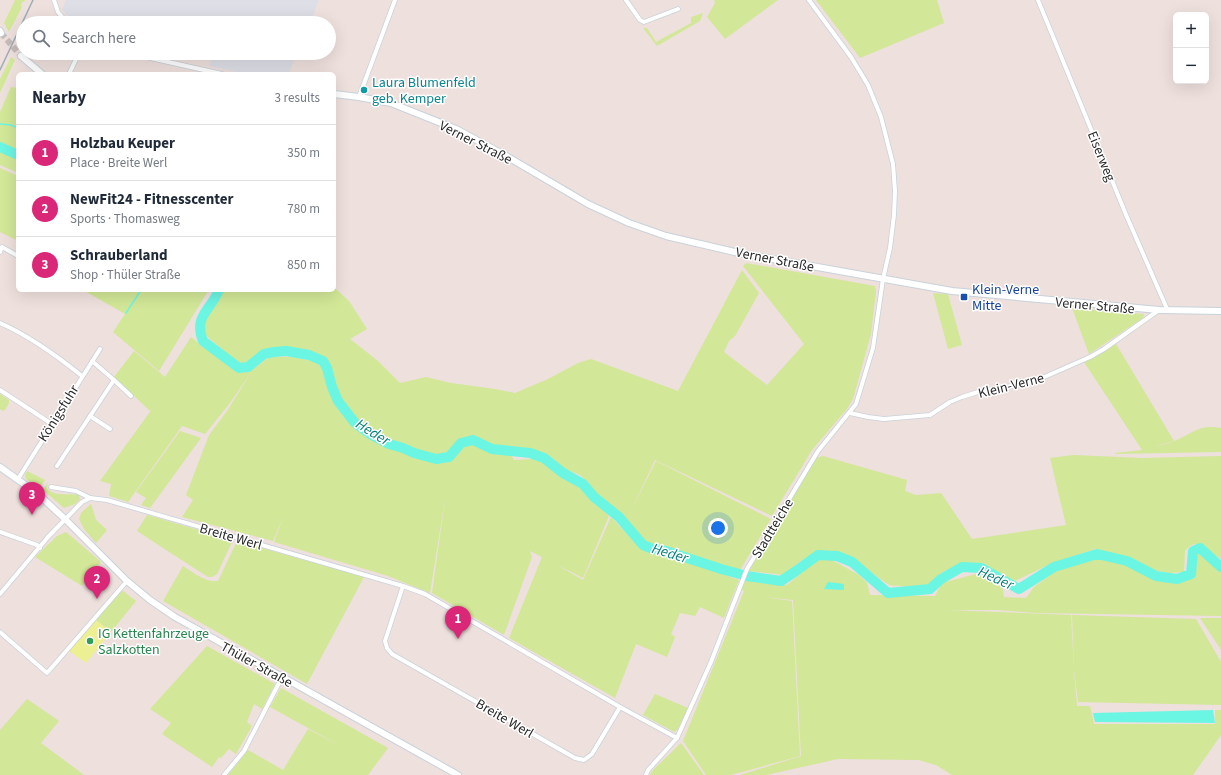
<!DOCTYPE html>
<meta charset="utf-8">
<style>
:root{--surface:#fff;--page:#f6f6f7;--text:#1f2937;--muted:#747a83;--line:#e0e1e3;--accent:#db2777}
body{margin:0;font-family:"Source Sans 3",sans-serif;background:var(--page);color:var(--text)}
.controls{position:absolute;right:12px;top:12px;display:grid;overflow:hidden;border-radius:6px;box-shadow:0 4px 16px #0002}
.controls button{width:36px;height:36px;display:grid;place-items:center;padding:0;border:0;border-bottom:1px solid var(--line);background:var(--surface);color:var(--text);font:20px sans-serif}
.you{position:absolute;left:718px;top:528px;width:14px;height:14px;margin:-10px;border:3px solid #fff;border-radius:50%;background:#1a73e8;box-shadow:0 0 0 6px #1a73e833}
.badge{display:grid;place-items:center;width:26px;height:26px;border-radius:50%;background:var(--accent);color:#fff;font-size:13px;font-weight:700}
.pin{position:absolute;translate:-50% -33px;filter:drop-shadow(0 1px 2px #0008)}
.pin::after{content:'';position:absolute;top:21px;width:14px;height:12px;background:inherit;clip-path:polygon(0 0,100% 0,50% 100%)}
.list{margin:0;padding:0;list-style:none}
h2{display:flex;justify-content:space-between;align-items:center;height:52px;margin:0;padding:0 16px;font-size:17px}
h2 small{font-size:13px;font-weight:400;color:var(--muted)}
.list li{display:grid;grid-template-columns:26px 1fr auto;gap:12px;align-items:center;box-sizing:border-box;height:56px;padding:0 16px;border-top:1px solid var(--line)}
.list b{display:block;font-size:15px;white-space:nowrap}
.list p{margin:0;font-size:13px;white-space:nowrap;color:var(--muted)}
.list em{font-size:13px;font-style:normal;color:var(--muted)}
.icon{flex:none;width:22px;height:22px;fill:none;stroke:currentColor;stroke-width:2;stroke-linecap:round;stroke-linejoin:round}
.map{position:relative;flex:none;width:1221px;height:775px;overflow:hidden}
.search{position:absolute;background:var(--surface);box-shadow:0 4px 16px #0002;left:16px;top:16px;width:320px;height:44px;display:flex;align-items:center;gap:10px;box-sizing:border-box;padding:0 14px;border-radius:22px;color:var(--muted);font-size:15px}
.panel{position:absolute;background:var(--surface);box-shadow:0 4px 16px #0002;left:16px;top:72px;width:320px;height:220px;border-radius:6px}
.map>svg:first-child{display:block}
.industrial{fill:#dedfe6}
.green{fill:#d2e797}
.pitch{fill:#ecef92}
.water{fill:#6bf5e3}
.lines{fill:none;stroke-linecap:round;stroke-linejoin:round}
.stream{stroke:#6bf5e3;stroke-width:1.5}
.river{stroke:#6bf5e3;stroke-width:10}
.secondary-tunnel{stroke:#c7bcb9;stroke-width:6;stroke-dasharray:6 3;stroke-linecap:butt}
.minor-casing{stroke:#c8d2da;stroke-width:5.5}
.secondary-casing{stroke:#c8d2da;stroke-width:8}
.minor{stroke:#fff;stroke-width:4}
.secondary{stroke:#fff;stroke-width:6}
.rail{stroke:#9facb7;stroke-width:1.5}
.culture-dot{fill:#0f9aa8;stroke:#fff;stroke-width:1.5}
.transit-dot{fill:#1a4fb4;stroke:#fff;stroke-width:1.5}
.leisure-dot{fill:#2e9e5b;stroke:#fff;stroke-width:1.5}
.labels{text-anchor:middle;stroke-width:3;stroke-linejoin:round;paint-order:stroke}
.culture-label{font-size:14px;fill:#0d838f;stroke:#fff;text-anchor:start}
.street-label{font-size:14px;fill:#2b2b2b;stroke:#fff}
.transit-label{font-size:14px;fill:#164399;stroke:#fff;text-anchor:start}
.leisure-label{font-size:14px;fill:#27864d;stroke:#fff;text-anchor:start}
.water-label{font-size:15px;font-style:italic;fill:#097f79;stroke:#fff}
</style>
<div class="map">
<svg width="1221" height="775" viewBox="0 0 1221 775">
<rect width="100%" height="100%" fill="#eee0dd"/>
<!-- industrial -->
<g class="industrial">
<path d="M66,0h253l-9,23h-132l-6,-3 -2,3h-94l-8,-6 -6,-8z"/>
<path d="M213,53h84l-8,21h-43l-37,-8z"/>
</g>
<!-- green -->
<g class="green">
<path d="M15,0h10l-1,2h-2l-1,4 1,1 -13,25 -5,-9z"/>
<path d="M714,0h64l-53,39 -18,-22 8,-14z"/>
<path d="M816,0h121l7,23 -84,35z"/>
<path d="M703,13l-3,8 -43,25 -14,-18h4l9,14 35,-19v-6z"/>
<path d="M11,57l4,3 -15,33v-14z"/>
<path d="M11,87l7,1v66l-18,-8v-34z"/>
<path d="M0,151l18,7v15l-18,-8z"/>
<path d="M0,168l18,8v65l-18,-9z"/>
<path d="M746,263l129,23 1,5 -5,43 -18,65 -6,10 -35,41 -40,66 -117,-56 -26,55 27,-54 115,58 -31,51 -95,-28 -11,-11 -12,-15 -26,-22 -8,-12 -8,-7 -15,-6 -18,-15 -19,-5 -35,-4 -21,-8h-8c-5,5 -10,11 -15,16 -14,10 -44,-9 -58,-12l22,17 33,5 15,-15 10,-4 18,6 22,5 3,5 18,-1 9,1 19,14 20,12 29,30 -26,62 -28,-14 28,16 28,-63 18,19 15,14 49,14 46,16 -15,38 -24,-11 -5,9 -15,-3 -9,21 4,3 -8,20 -31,-13 -21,54 -106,-60 33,-81 -12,-6 2,6 -28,78 -72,-42 14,-100 -16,100 -42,-17 -114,-34 10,-27 -11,26 -91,-24 11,-17 -7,-5 23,-60 18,-24 25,-40 -22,32 -25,31 -23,-8 -54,76 -19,-6 2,-12 -11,-3 52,-72 -2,2 -36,-34 20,-26 31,26 26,-40c12,10 25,20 39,28 3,2 7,6 11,6 12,2 17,-7 26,-12 10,-5 46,-1 54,7 3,3 3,7 4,11v-7l5,-2 2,5c-1,-5 -3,-11 -7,-14 -16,-11 -42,-13 -61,-8 -6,2 -12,8 -16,13l-8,1 -37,-32 1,-10 18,-33 114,-1 13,12 18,28 -17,10 28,22 22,22 26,-6 25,6 44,6 20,4 33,-14 30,-16 13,-4 87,32 64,-121 17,23 -24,43 -6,5 -5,11 43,33 37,-41 -61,-78z"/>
<path d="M83,290h124l1,1 -49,80 -46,-39 12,-18z"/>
<path d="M933,293l15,1 14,51 -14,4z"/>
<path d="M1072,308l72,6 -1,4 -54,36z"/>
<path d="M1116,344l58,97 -21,6c7,-2 15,-3 21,-6 19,-7 24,-17 47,-13v24l-106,2v-1l27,-3 -58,-88z"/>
<path d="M0,394l9,6v3l-4,7 -2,1 -3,-2z"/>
<path d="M180,431l21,7 -51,70 -9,-3 5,-7 -10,-6z"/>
<path d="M1073,455l70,3 78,-2v103c-4,-3 -7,-5 -11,-7 -10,-7 -15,-13 -25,-1l-1,21 -14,1 -13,-2 -30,-12 -32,-10 -47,16 -33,16c-37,-17 -55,-29 -88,5 -9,0 -30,1 -37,-1 -7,-3 -14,-10 -20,-14 -36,-25 -53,-27 -86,4l-35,-4 67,-113 7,-2 84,24 -2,11 11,4 25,-2 31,46 94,-14 -16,-67z"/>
<path d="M27,471l18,9 -5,8 -14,-9 -1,-4z"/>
<path d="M48,482l-1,6c5,9 23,5 32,7l1,4 -5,5 -11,4 -21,-18z"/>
<path d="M91,504l5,16 11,10 -11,13 -12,-14 -5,-10 2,-6z"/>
<path d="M147,515l86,25 -16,34 -5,3h-4l-42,-27 -29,-19z"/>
<path d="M66,532l35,30 -19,24 -47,-29 22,-21z"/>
<path d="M237,541l127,36 -57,107 -144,-83 20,-35c11,7 23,17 35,15z"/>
<path d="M1200,553l21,19v44l-185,-3 -39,-3h-50l124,5 3,56 3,35h13l4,18h121v-14h6v25l-28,40h-241l-16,-10 -18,-5 -80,-1 -72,16h-26l61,-19 -8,-156 -31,-3 30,4 8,155 -69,19h-25l-23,-34 59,-145 2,-5 -3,-2 3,-9 43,5 29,-24 7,-3 7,1 29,16 8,8 3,12 65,1 7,-13 34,-9 26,11 2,12 22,1 8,-11 23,-17 40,-12 28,7 29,13 23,4 17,-4 1,-24z"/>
<path d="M123,591l13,10 -25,31 -15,-12 24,-28z"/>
<path d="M1072,615l124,4 25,43v43l-143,-3 -4,-32z"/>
<path d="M1200,618h21v32z"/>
<path d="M207,646l68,38 -13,25 -8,-5 -7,18 5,4 -16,28 -7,-5 -8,9 -2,-1 -7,10 -50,-33 9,-11 -21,-14z"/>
<path d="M281,688l107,60 -20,27h-140l20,-25 35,20 25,-41 36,19 -74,-41z"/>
<path d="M655,694l33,14 -10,21 -4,3 -31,-17z"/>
<path d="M27,699l32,22 -18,22 43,32h-84v-45z"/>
<path d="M681,743l23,32h-54l2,-4z"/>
</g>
<!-- pitch -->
<path class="pitch" d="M96,620l15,12 -25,31 -17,-12z"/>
<!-- water -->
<g class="water">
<path d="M828,582l16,2v6l-20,-1z"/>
<path d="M1213,710l2,13 -120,-1 -2,-9z"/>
</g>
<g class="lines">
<!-- stream -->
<g class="stream">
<path d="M0,124l11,1 7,3"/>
<path d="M126,313l15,-23"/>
</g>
<!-- river -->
<g class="river">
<path d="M0,147l18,8"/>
<path d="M219,290c-8,20 -26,26 -16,51l36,27 9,-1 16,-13 10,-2 12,-1 23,4 14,6 4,7 5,19 6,14 17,22 15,11 19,10 14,4 11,5 22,6 13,-2 12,-14 12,-3 19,9 38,4 14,5 19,15 20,11 11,13 25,20 24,28 10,4 13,2 55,18 26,7 34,5 15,-10 22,-16 19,1 15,6 36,31 42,-4 11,-10 21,-12 19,1 38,21 35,-22 43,-13 30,7 29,15 21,3 14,-5 2,-23 7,-3 21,19"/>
</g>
<!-- secondary-tunnel -->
<path class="secondary-tunnel" d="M1,33l20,23"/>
<!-- minor casing -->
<g class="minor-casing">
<g id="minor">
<path d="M54,0l4,12 9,11"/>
<path d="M626,0l14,20 4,2 34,-13"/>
<path d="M1038,0l89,217 41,94"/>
<path d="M128,53l94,21"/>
<path d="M69,74l10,-21"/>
<path d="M359,97l36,-97"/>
<path d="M0,252l2,-5 16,9"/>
<path d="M0,323c30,13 56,32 82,53"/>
<path d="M114,380l17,16"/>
<path d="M0,390l52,34"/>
<path d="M850,413l18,4 16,2 46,-4 20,-13 12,-5 16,-5 55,-10 57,-25 14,-8 55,-39"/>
<path d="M90,416l20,13"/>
<path d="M57,466l57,-86 -22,-19"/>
<path d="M18,479l82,-130"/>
<path d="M51,487l25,4 14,7"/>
<path d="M0,532l37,13 3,3"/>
<path d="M403,586l-18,55 2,7 5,6 183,104 9,2 8,-6 28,-47"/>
<path d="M0,594l48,-57 34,-35 8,-4 17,2 296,86 22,8 195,113 57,31"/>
<path d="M0,632l47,41 80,-92"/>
<path d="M224,775l20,-24 38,-74"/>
<path d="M646,775l2,-5 29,-32 34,-76 36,-93 71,-118 38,-47 17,-56 10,-69 7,-31 4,-33 1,-24 -2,-27 -12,-47 -13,-32 -17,-28 -42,-57"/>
</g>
</g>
<!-- secondary casing -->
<g class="secondary-casing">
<g id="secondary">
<path d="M0,31l1,2"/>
<path d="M21,56l21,18"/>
<path d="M334,94l25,3 32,6 65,26 52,28 80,47 41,19 37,13 73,17 213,38 207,19 62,1"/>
<path d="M0,467l38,27 28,26 61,61 23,19 25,17 283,158"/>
</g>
</g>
<!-- minor -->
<use href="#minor" class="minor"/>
<!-- secondary -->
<use href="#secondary" class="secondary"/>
<!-- rail -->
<path class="rail" d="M0,70l33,-70"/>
</g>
<!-- markers -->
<circle class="culture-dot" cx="364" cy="90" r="4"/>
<rect class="transit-dot" x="960" y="293" width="8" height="8" rx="2"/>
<circle class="leisure-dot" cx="90" cy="641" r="4"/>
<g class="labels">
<!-- culture labels -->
<g class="culture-label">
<text x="372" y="87">Laura Blumenfeld<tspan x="372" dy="16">geb. Kemper</tspan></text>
</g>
<!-- street labels -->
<g class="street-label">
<text transform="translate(476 142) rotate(27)" y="5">Verner Straße</text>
<text transform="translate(1102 156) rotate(68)" y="5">Eiserweg</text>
<text transform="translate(775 259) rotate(11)" y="5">Verner Straße</text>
<text transform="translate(1095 305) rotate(5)" y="5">Verner Straße</text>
<text transform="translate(1011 385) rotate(-14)" y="5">Klein-Verne</text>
<text transform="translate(58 413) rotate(-58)" y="5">Königsfuhr</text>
<text transform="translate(772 528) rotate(-59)" y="5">Stadtteiche</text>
<text transform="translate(231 536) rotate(16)" y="5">Breite Werl</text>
<text transform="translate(257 664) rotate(29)" y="5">Thüler Straße</text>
<text transform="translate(505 718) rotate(30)" y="5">Breite Werl</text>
</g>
<!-- transit labels -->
<g class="transit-label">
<text x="972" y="294">Klein-Verne<tspan x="972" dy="16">Mitte</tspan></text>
</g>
<!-- leisure labels -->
<g class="leisure-label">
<text x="98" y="638">IG Kettenfahrzeuge<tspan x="98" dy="16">Salzkotten</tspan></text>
</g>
<!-- water labels -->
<g class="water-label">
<text transform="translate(373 432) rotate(32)" y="5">Heder</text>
<text transform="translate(670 553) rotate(17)" y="5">Heder</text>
<text transform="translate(996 578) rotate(24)" y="5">Heder</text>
</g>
</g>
</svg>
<div class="controls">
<button>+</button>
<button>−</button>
</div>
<div class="you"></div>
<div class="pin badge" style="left:458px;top:639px">1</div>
<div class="pin badge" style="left:97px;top:599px">2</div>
<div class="pin badge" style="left:32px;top:515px">3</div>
<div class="search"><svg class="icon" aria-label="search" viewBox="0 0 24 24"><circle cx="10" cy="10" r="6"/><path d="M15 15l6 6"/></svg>Search here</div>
<section class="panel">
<h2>Nearby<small>3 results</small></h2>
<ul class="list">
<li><span class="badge">1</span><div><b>Holzbau Keuper</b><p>Place · Breite Werl</p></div><em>350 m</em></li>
<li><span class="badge">2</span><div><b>NewFit24 - Fitnesscenter</b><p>Sports · Thomasweg</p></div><em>780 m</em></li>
<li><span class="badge">3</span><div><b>Schrauberland</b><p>Shop · Thüler Straße</p></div><em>850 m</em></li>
</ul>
</section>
</div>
